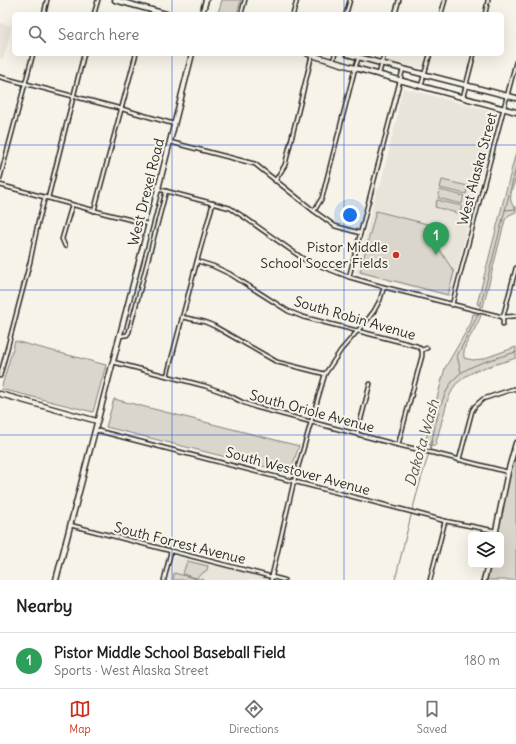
<!DOCTYPE html>
<meta charset="utf-8">
<style>
:root{--surface:#fff;--page:#f2f2f2;--text:#202124;--muted:#757577;--line:#e0e0e0;--accent:#c8321e}
body{margin:0;font-family:Delius,sans-serif;background:var(--page);color:var(--text)}
.controls{position:absolute;right:12px;bottom:12px;display:grid;overflow:hidden;border-radius:6px;box-shadow:0 4px 16px #0002}
.controls button{width:36px;height:36px;display:grid;place-items:center;padding:0;border:0;border-bottom:1px solid var(--line);background:var(--surface);color:var(--text);font:20px sans-serif}
.you{position:absolute;left:350px;top:215px;width:14px;height:14px;margin:-10px;border:3px solid #fff;border-radius:50%;background:#1a73e8;box-shadow:0 0 0 6px #1a73e833}
.badge{display:grid;place-items:center;width:26px;height:26px;border-radius:50%;background:var(--accent);color:#fff;font-size:13px;font-weight:700}
.pin{position:absolute;translate:-50% -33px;filter:drop-shadow(0 1px 2px #0008)}
.pin::after{content:'';position:absolute;top:21px;width:14px;height:12px;background:inherit;clip-path:polygon(0 0,100% 0,50% 100%)}
.list{margin:0;padding:0;list-style:none}
h2{display:flex;justify-content:space-between;align-items:center;height:52px;margin:0;padding:0 16px;font-size:17px}
h2 small{font-size:13px;font-weight:400;color:var(--muted)}
.list li{display:grid;grid-template-columns:26px 1fr auto;gap:12px;align-items:center;box-sizing:border-box;height:56px;padding:0 16px;border-top:1px solid var(--line)}
.list b{display:block;font-size:15px;white-space:nowrap}
.list p{margin:0;font-size:13px;white-space:nowrap;color:var(--muted)}
.list em{font-size:13px;font-style:normal;color:var(--muted)}
.icon{flex:none;width:22px;height:22px;fill:none;stroke:currentColor;stroke-width:2;stroke-linecap:round;stroke-linejoin:round}
.map{position:relative;flex:none;width:516px;height:580px;overflow:hidden}
.search{position:absolute;background:var(--surface);box-shadow:0 4px 16px #0002;left:12px;right:12px;top:12px;height:44px;display:flex;align-items:center;gap:10px;box-sizing:border-box;padding:0 14px;border-radius:6px;color:var(--muted);font-size:15px}
.sheet{height:108px;background:var(--surface)}
nav{display:flex;justify-content:space-around;align-items:center;box-sizing:border-box;height:56px;border-top:1px solid var(--line);background:var(--surface);font-size:11px;color:var(--muted)}
nav a{display:grid;justify-items:center;gap:2px}
nav .on{color:var(--accent)}
.map>svg:first-child{display:block}
.built{fill:#e8e4da}
.green{fill:#dad6cc;stroke:#82807c}
.lines{fill:none;stroke-linecap:round;stroke-linejoin:round}
.stream{stroke:#7a7874;stroke-width:1}
.street-casing{stroke:#2b2b2b;stroke-width:5.5}
.secondary-casing{stroke:#2b2b2b;stroke-width:7}
.street{stroke:#f7f3e8;stroke-width:2.5}
.secondary{stroke:#f7f3e8;stroke-width:4}
.grid{fill:none;stroke:#1d4ed8;stroke-width:1;stroke-opacity:0.55}
.poi-dot{fill:#c8321e;stroke:#f7f3e8;stroke-width:1.5}
.labels{text-anchor:middle;stroke-width:4;stroke-linejoin:round;paint-order:stroke}
.street-label{font-size:14px;fill:#2b2b2b;stroke:#f7f3e8}
.poi-label{font-size:14px;fill:#2b2b2b;stroke:#f7f3e8;text-anchor:end}
.water-label{font-size:15px;font-style:italic;fill:#53524f;stroke:#f7f3e8}
</style>
<div class="map">
<svg width="516" height="580" viewBox="0 0 516 580">
<rect width="100%" height="100%" fill="#f7f3e8"/>
<filter id="ink" filterUnits="userSpaceOnUse"><feTurbulence type="fractalNoise" baseFrequency=".025" numOctaves="2"/><feDisplacementMap in="SourceGraphic" scale="8" xChannelSelector="R" yChannelSelector="G"/><feConvolveMatrix kernelMatrix="1 2 1 2 8 2 1 2 1" color-interpolation-filters="sRGB"/></filter>
<g filter="url(#ink)">
<!-- built -->
<g class="built">
<path d="M0,23l12,3 -9,33h-3z"/>
<path d="M403,88l95,25 -15,58 -2,2 -31,124 -94,-24 20,-81 4,-6 18,-73h-1z"/>
<path d="M174,556l94,22 -1,2h-99z"/>
</g>
<!-- green -->
<g class="green">
<path d="M222,0h19l-4,14 -19,-1z"/>
<path d="M516,152c0,8 0,16 0,23 -1,11 -10,22 -2,32h2v5l-7,3 -4,5 -22,87 -6,-3z"/>
<path d="M442,180l26,6 -2,8 -26,-6z"/>
<path d="M440,190l24,6 -2,8 -24,-6z"/>
<path d="M437,200l25,6 -2,8 -25,-7z"/>
<path d="M376,211l59,15 -3,12 22,34 -6,23 -88,-23z"/>
<path d="M473,314l8,1c-1,3 -2,6 -4,9 -5,12 -15,21 -13,34l9,2 9,-1 34,-12v11l-39,12 -11,6 -11,9 -7,14 -13,47 -10,-3 20,-75 26,-45z"/>
<path d="M15,341l91,24 -13,47 -92,-23z"/>
<path d="M114,399l185,47 -9,27 -184,-46z"/>
<path d="M516,451v129h-29l3,-15h11v-30h-3l4,-25z"/>
<path d="M187,561l21,5 -1,4 -11,8 -13,-4z"/>
<path d="M174,573l23,6h6l-1,1h-29z"/>
</g>
<g class="lines">
<!-- stream -->
<g class="stream">
<path d="M505,210l11,-1"/>
<path d="M461,372l-4,-16 21,-41 38,-147"/>
<path d="M395,580c6,-23 11,-46 17,-68 5,-20 11,-40 17,-59 6,-23 10,-57 26,-75 13,-14 43,-20 61,-26"/>
</g>
<!-- street casing -->
<g class="street-casing">
<g id="street">
<path d="M44,14l3,-14"/>
<path d="M94,14l4,-14"/>
<path d="M241,14l4,-14"/>
<path d="M293,14l4,-14"/>
<path d="M346,14l4,-14"/>
<path d="M395,14l4,-14"/>
<path d="M441,14l4,-14"/>
<path d="M485,14l3,-14"/>
<path d="M333,61l2,-7"/>
<path d="M379,74l5,-20"/>
<path d="M0,77l122,32 52,15"/>
<path d="M421,86l9,-32"/>
<path d="M463,97l11,-43"/>
<path d="M170,142l85,22 59,47 21,15 25,7"/>
<path d="M0,178l33,-124"/>
<path d="M275,181l10,-16 27,-110"/>
<path d="M0,185l107,29 41,10"/>
<path d="M158,189l72,19 14,9 61,43 44,17 35,10 119,30 13,-1"/>
<path d="M48,198l36,-144"/>
<path d="M94,211l42,-157"/>
<path d="M314,211l8,-13 33,-130 4,-11"/>
<path d="M65,246l-3,-7 10,-34"/>
<path d="M197,261l16,5 17,8 58,37 15,6 114,29 5,4"/>
<path d="M349,277l54,-208"/>
<path d="M452,305l64,-243"/>
<path d="M182,317l23,5 9,4 63,36 48,12"/>
<path d="M503,324v-7l13,-49"/>
<path d="M120,336l7,-1 2,-3 37,-141"/>
<path d="M422,350l5,-2"/>
<path d="M113,362l92,24 17,6 20,10 13,5 143,38 31,7 79,20"/>
<path d="M0,376l30,-114 8,-39 7,-26"/>
<path d="M167,376l30,-115 16,-58"/>
<path d="M95,430l317,82 33,9 51,10"/>
<path d="M357,434l13,-50"/>
<path d="M398,445l24,-89v-6"/>
<path d="M459,460l13,-49 3,-5 8,-7 30,-10h3"/>
<path d="M70,525l214,55"/>
<path d="M164,580l7,-29"/>
<path d="M271,580l23,-99 31,-107 16,-24 27,-31 6,-8 6,-11 4,-13"/>
<path d="M430,580l15,-59"/>
</g>
</g>
<!-- secondary casing -->
<g class="secondary-casing">
<g id="secondary">
<path d="M115,0l51,14"/>
<path d="M202,14l4,-14"/>
<path d="M308,54l47,14 161,44"/>
<path d="M347,54l56,15 113,29"/>
<path d="M0,394l97,27"/>
<path d="M495,535l13,-63 8,-29"/>
<path d="M56,580l102,-391 34,-135"/>
<path d="M484,580l4,-15"/>
</g>
</g>
<!-- street -->
<use href="#street" class="street"/>
<!-- secondary -->
<use href="#secondary" class="secondary"/>
</g>
</g>
<!-- grid -->
<path class="grid" d="M172,0v14M344,0v14M172,54v526M344,54v526M0,145h516M0,290h516M0,435h516"/>
<!-- markers -->
<circle class="poi-dot" cx="396" cy="255" r="4"/>
<g class="labels">
<!-- street labels -->
<g class="street-label">
<text transform="translate(477 169) rotate(-75)" y="5">West Alaska Street</text>
<text transform="translate(146 192) rotate(-76)" y="5">West Drexel Road</text>
<text transform="translate(355 318) rotate(16)" y="5">South Robin Avenue</text>
<text transform="translate(312 411) rotate(15)" y="5">South Oriole Avenue</text>
<text transform="translate(298 471) rotate(15)" y="5">South Westover Avenue</text>
<text transform="translate(180 543) rotate(14)" y="5">South Forrest Avenue</text>
</g>
<!-- poi labels -->
<g class="poi-label">
<text x="388" y="252">Pistor Middle<tspan x="388" dy="16">School Soccer Fields</tspan></text>
</g>
<!-- water labels -->
<g class="water-label">
<text transform="translate(422 443) rotate(-74)" y="5">Dakota Wash</text>
</g>
</g>
</svg>
<div class="controls">
<button><svg class="icon" aria-label="layers" viewBox="0 0 24 24"><path d="M12 4l9 5-9 5-9-5zM3 14l9 5 9-5"/></svg></button>
</div>
<div class="you"></div>
<div class="pin badge" style="left:436px;top:255px;background:#2e9e5b">1</div>
<div class="search"><svg class="icon" aria-label="search" viewBox="0 0 24 24"><circle cx="10" cy="10" r="6"/><path d="M15 15l6 6"/></svg>Search here</div>
</div>
<section class="sheet">
<h2>Nearby<small></small></h2>
<ul class="list">
<li><span class="badge" style="background:#2e9e5b">1</span><div><b>Pistor Middle School Baseball Field</b><p>Sports · West Alaska Street</p></div><em>180 m</em></li>
</ul>
</section>
<nav>
<a class="on"><svg class="icon" aria-label="map" viewBox="0 0 24 24"><path d="M3 6l6-2 6 2 6-2v14l-6 2-6-2-6 2zM9 4v14M15 6v14"/></svg>Map</a>
<a><svg class="icon" aria-label="directions" viewBox="0 0 24 24"><path d="M12 3l9 9-9 9-9-9zM9 14v-3h6M13 9l2 2-2 2"/></svg>Directions</a>
<a><svg class="icon" aria-label="saved" viewBox="0 0 24 24"><path d="M7 4h10v16l-5-4-5 4z"/></svg>Saved</a>
</nav>
